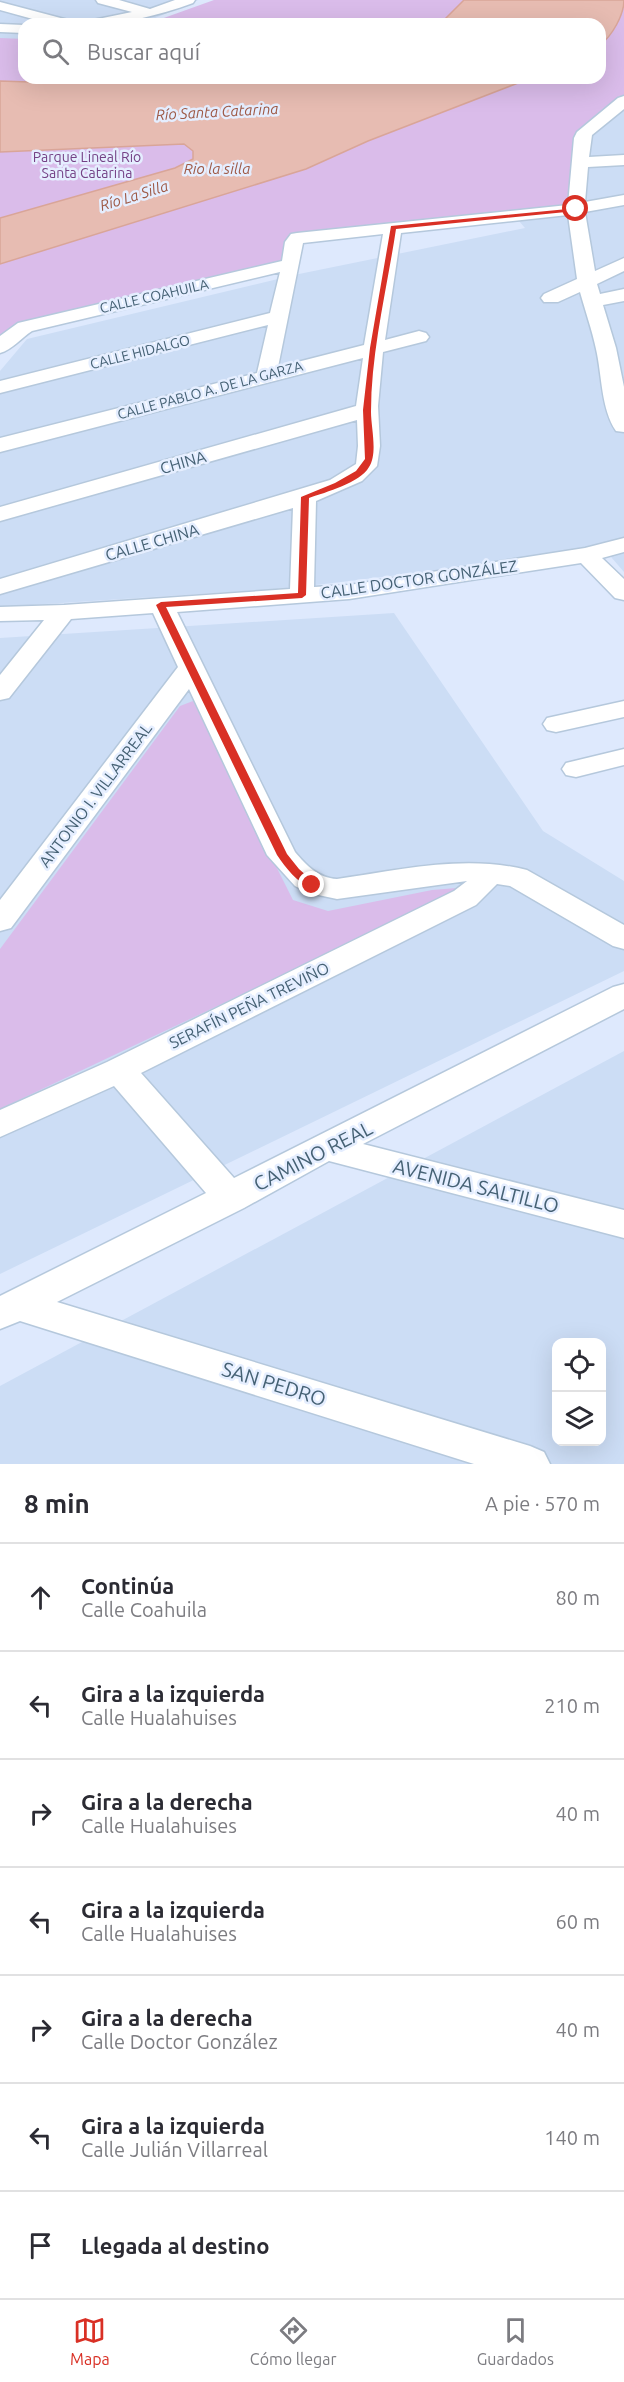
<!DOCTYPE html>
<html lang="es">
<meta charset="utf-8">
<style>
:root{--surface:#fff;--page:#f2f2f3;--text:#2b2b33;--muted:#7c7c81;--line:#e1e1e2;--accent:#d93025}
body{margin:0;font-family:Ubuntu,sans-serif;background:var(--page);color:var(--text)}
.controls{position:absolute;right:18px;bottom:18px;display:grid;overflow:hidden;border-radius:12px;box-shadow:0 6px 24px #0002}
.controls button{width:54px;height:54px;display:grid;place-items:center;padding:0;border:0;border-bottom:2px solid var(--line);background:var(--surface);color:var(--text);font:30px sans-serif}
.stop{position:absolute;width:18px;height:18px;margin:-14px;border:4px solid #d93025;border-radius:50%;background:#fff}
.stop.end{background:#d93025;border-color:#fff;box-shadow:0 2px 6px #0008}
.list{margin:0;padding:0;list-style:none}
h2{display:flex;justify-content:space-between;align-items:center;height:78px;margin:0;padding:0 24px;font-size:26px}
h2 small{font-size:20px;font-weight:400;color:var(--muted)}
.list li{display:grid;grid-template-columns:39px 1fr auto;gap:18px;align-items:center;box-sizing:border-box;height:108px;padding:0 24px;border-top:2px solid var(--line)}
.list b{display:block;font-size:22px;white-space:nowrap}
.list p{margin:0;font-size:20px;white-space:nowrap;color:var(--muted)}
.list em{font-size:20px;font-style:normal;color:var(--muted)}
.icon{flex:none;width:33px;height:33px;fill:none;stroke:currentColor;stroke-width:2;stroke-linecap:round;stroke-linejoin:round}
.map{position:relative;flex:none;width:624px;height:1464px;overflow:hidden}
.search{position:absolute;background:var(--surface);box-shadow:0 6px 24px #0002;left:18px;right:18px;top:18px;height:66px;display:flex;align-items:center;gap:15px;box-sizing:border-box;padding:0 21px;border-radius:18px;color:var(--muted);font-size:22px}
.sheet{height:834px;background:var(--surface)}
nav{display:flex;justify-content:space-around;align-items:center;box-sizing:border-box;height:84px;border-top:2px solid var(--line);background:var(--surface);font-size:16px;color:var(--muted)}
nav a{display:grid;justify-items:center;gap:3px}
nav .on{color:var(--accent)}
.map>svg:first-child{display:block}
.residential{fill:#ccddf5;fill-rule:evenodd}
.green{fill:#dabcea}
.water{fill:#e7bcb2;stroke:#d9a598;stroke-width:1.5}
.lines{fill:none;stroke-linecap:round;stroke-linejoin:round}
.street-casing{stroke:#b5c8dc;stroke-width:3}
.street{fill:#fff;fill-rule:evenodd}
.route{fill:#d93025}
.labels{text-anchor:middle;stroke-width:5;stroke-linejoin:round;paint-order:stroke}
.far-park-label{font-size:14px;fill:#754286;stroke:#e5eeff}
.far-street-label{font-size:14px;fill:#456174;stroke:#e5eeff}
.far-water-label{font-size:15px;font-style:italic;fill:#9e5946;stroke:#e5eeff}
.street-label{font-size:16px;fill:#456174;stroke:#e5eeff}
.near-street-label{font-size:20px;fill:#456174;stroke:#e5eeff}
</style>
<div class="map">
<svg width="624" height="1464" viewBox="0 0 624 1464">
<rect width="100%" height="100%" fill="#dee9fd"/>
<!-- residential -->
<g class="residential">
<path d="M0,0h198l-57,24h-117v15h-24z"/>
<path d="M624,65v507l-19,-22 -314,38 -291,19v-236l27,-32 272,-65 226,-46 -19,-22z"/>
<path d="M394,613l149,218 81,50v90l-624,303v-636z"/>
<path d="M624,1051v413h-624v-78zM556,1342h46v100h-46z"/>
</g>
<!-- green -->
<g class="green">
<path d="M214,0h410v101l-39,31 -9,77 -271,28 -14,27 -266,63 -25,20v-309l24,1v39h576v-54h-453z"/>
<path d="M193,701l100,199 35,11 104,-21 37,-3 -469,222v-160l180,-243z"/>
</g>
<!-- water -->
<g class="water">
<path d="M464,0h160c0,15 -12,36 -24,45v-21h-160z"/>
<path d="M167,78h364l-163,63 -62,28 -306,95v-46l175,-50 18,-9v-8l-9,-7 -184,8v-71l59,2z"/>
</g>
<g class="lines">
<!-- street casing -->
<g class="street-casing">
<g id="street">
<path d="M96,0h23l31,9 25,-9h20l-2,3c-36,13 -69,21 -107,21l2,-3 44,-9 -34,-9z"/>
<path d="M0,2l72,19 2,3h-23l-51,-14z"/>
<path d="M0,24l24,1v8l-24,-1z"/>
<path d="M624,96v13l-32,26 -3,22 35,-2v10l-36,2 -3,35 39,-7v10l-39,7 10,59 29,-13v13l-27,13 3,10 24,-5v12l-21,4 13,43 8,39v45l-8,-1c-15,-22 -14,-56 -20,-82 -4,-19 -11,-39 -16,-57l-22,10h-14l-3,-4 3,-4 33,-15 -9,-64 -167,18 -16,107 34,-9 7,2 3,4 -3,4 -43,11 -5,54 2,40 -3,20 -15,15 -46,20 -2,86 35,-2 236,-37 39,-10v14l-22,6 22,21v21l-9,-2 -34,-35 -232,36 -172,13 118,240c11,13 23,26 42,27 63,-9 128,-25 190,-9l97,55v24l-11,-3 -103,-60 -13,-2 -21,21 -335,168 93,105 379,-191 11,-3v25l-261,135 261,66v28l-295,-77 -85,47 -187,94 473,144 14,6 6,12h-76l-454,-143 -20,8v-33l206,-103 -92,-107 -114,51v-27l107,-48 347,-171 13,-10 -130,18 -28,-6 -14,-7 -28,-31 -78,-166 -178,239 -11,3v-31l178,-233 -25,-54 -82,6 -62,79 -9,2v-25l44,-55 -44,1v-14l64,-2 226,-16 3,-81 -293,86v-15l330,-99 26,-16 2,-18 -1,-26 -357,101v-14l356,-101 7,-48 -363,94v-14l257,-65 11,-48 -268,68v-12l270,-68 10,-41 -248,59c-11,7 -20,19 -32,22v-17l18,-13 264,-62 3,-19 6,-8 6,-1 271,-28 6,-67 3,-6 41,-34zM383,234l-19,111 -86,22 25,-124z"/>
<path d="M624,701v16l-68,15 -9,-2 -4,-6 4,-6z"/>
<path d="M624,749v16l-48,12 -10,-2 -4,-6 4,-6z"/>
</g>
</g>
<!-- street -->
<use href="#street" class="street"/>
</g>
<!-- route -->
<path class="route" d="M578,208l-2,3 -180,18c-9,60 -25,122 -25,183 0,16 7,41 -2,55 -9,16 -43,25 -60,31l-3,97 -4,3 -136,9 121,247 12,15 18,16 -5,3c-15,-5 -26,-20 -35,-33l-121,-250 5,-3 137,-9 3,-96 34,-14 21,-12 9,-12 -2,-49 7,-62 21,-122z"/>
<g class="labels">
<!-- far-park labels -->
<g class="far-park-label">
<text x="87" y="162">Parque Lineal Río<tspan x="87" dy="16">Santa Catarina</tspan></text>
</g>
<!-- far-street labels -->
<g class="far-street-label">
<text transform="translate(154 296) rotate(-13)" y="5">CALLE COAHUILA</text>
<text transform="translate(140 352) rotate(-14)" y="5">CALLE HIDALGO</text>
<text transform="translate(210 390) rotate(-15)" y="5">CALLE PABLO A. DE LA GARZA</text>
</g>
<!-- far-water labels -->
<g class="far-water-label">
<text transform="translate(217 112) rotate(-3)" y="5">Río Santa Catarina</text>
<text x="217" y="174">Rio la silla</text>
<text transform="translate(134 196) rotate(-17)" y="5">Río La Silla</text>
</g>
<!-- street labels -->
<g class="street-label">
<text transform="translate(183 462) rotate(-16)" y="6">CHINA</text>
<text transform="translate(152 542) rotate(-16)" y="6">CALLE CHINA</text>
<text transform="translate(419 579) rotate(-8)" y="6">CALLE DOCTOR GONZÁLEZ</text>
<text transform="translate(95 795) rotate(-53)" y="6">ANTONIO I. VILLARREAL</text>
<text transform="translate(249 1005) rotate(-26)" y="6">SERAFÍN PEÑA TREVIÑO</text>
</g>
<!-- near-street labels -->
<g class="near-street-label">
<text transform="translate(313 1156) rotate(-27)" y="7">CAMINO REAL</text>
<text transform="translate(476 1186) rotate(14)" y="7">AVENIDA SALTILLO</text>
<text transform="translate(274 1384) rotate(17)" y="7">SAN PEDRO</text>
</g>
</g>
</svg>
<div class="controls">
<button><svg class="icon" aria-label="locate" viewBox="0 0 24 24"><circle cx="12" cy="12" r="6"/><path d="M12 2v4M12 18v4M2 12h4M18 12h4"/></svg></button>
<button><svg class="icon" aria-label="layers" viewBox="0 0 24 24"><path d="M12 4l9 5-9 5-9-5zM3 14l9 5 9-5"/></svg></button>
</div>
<div class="stop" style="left:576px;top:209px"></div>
<div class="stop end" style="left:312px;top:885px"></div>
<div class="search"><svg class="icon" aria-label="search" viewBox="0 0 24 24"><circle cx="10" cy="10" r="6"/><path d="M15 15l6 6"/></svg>Buscar aquí</div>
</div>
<section class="sheet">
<h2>8 min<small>A pie · 570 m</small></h2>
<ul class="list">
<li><svg class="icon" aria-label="ahead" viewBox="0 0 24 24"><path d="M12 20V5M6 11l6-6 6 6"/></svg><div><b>Continúa</b><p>Calle Coahuila</p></div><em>80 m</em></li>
<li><svg class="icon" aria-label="left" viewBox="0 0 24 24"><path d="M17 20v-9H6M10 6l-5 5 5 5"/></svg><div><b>Gira a la izquierda</b><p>Calle Hualahuises</p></div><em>210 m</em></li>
<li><svg class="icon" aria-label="right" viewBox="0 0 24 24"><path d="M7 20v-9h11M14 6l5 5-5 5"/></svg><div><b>Gira a la derecha</b><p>Calle Hualahuises</p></div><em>40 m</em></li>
<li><svg class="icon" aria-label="left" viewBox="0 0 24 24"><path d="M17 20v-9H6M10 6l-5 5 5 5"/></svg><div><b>Gira a la izquierda</b><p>Calle Hualahuises</p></div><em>60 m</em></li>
<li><svg class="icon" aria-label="right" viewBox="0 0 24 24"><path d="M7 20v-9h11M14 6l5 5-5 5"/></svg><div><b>Gira a la derecha</b><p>Calle Doctor González</p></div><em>40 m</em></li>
<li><svg class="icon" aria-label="left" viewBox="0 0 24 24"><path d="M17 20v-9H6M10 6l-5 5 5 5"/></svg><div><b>Gira a la izquierda</b><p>Calle Julián Villarreal</p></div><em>140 m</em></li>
<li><svg class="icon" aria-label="arrive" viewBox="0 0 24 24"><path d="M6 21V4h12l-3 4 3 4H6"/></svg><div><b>Llegada al destino</b></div></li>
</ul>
</section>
<nav>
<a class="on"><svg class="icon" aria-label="map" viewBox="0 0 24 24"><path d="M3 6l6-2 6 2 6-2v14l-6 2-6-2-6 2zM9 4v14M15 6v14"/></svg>Mapa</a>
<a><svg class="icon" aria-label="directions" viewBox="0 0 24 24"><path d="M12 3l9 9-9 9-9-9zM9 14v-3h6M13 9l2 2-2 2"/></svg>Cómo llegar</a>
<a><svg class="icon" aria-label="saved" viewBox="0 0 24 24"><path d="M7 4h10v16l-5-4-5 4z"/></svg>Guardados</a>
</nav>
